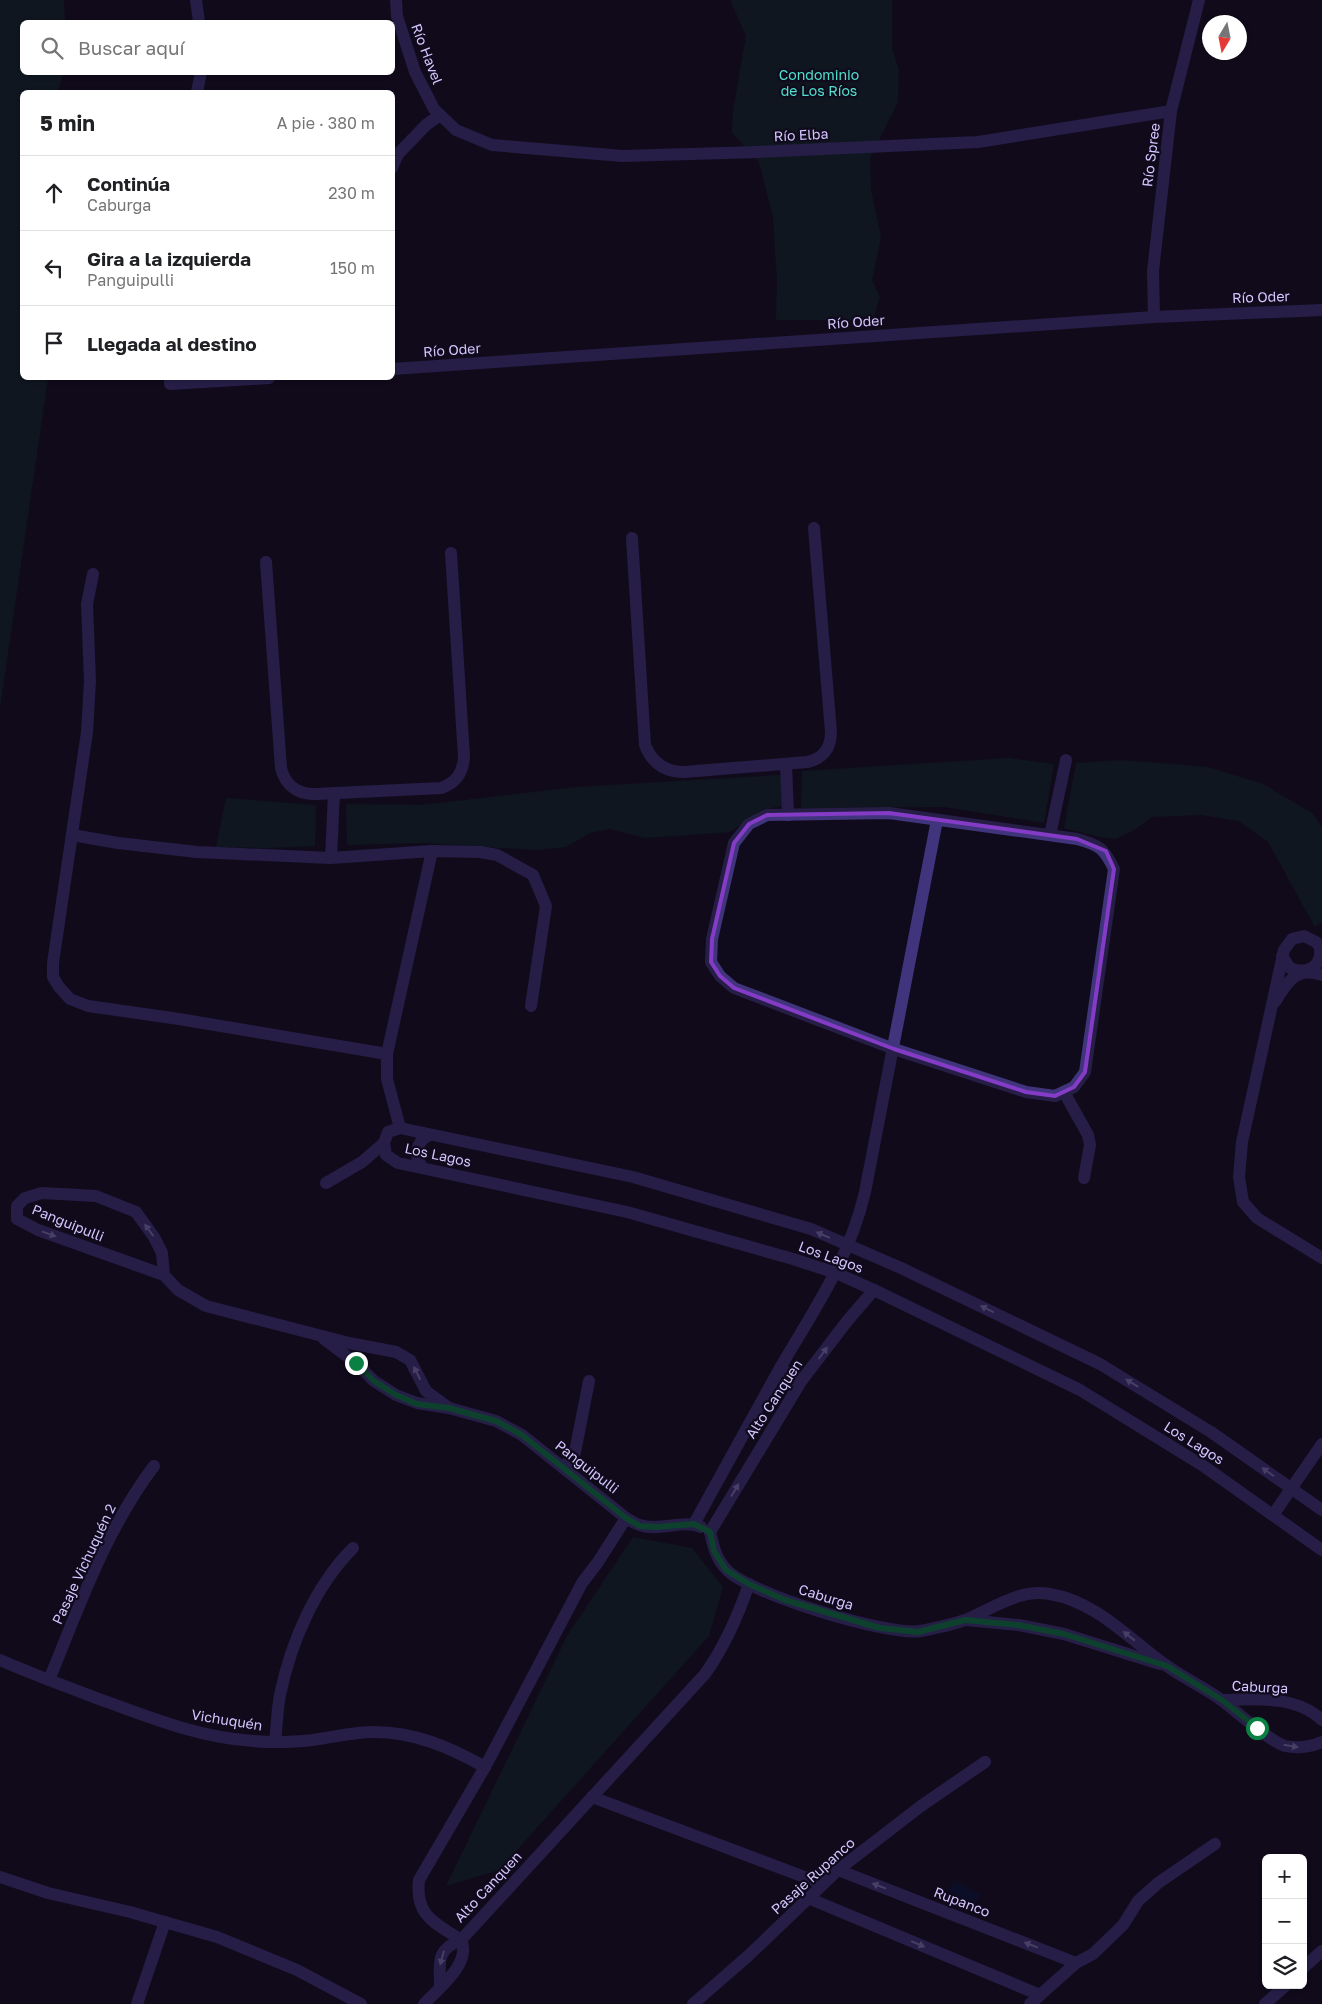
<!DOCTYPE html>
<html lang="es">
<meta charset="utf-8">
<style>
:root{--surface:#fff;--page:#f2f2f2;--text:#202124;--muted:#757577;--line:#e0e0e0}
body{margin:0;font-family:"Golos Text",sans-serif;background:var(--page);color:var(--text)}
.controls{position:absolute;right:15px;bottom:15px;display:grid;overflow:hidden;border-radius:8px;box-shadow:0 1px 4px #0004}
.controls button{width:45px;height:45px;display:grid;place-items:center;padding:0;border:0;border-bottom:1px solid var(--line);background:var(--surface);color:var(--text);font:25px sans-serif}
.compass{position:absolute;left:1202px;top:15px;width:45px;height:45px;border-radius:50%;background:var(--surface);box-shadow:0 1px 4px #0004;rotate:190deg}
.stop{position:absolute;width:15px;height:15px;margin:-11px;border:4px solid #0b8043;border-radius:50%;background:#fff}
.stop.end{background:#0b8043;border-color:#fff;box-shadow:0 1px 5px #0008}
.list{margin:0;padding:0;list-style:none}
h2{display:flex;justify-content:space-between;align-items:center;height:65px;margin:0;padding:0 20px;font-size:21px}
h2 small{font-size:16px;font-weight:400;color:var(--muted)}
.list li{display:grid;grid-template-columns:32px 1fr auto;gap:15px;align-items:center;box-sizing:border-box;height:75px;padding:0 20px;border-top:1px solid var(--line)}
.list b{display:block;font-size:19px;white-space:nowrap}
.list p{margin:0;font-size:16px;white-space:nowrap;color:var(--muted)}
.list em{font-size:16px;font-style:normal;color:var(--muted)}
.icon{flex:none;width:28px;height:28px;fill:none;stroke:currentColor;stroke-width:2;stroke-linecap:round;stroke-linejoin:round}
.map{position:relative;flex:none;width:1322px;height:2004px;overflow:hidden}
.search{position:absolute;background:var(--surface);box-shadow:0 1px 4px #0004;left:20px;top:20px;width:375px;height:55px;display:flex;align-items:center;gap:12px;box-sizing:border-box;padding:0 18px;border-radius:8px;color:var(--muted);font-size:19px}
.panel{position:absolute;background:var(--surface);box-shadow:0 1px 4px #0004;left:20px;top:90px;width:375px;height:290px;border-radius:8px}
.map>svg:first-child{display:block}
.green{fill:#0e2426}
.water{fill:#071339}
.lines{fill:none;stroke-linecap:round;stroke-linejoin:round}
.street{stroke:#40357c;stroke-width:12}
.oneway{fill:#8a7ebe}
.route{stroke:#0b8043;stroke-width:6}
.marked{fill:none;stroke:#843bc5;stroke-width:4;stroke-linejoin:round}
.labels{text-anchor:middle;stroke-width:4.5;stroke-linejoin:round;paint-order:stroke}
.street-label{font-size:14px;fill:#d4c6ff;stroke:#100b1c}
.park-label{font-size:14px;fill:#51e0ce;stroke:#100b1c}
</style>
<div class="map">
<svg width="1322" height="2004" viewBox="0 0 1322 2004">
<rect width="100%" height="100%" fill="#100b1c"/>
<!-- green -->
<g class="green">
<path d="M0,0h64l1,22h-43v50l41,1 -5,19h-36v286h26l-48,330z"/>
<path d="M730,0h162v49l7,21 -1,32 -28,56 1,32 10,47 -9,43 8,17 -7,23h-97l1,-39 -4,-64 -14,-55 -27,-29 1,-22 13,-75z"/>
<path d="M1009,758l45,6 -10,59 -100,-16 -143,1 1,-37z"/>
<path d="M1120,760l88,7 55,17 49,29 10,14v95l-7,5 -47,-85 -29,-21 -37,-6 -50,2 -18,13 -18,9 -17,-2 -35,-9 12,-65z"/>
<path d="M781,775l1,31 -20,4 -32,22 -85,6 -35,-9 -20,4 -24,14 -30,3 -115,-7 -74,2 -1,-41 75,1 155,-18z"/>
<path d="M226,798l90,7 -1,41 -47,2 -52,-1z"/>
<path d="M633,1537l59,11 31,39 -14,49 -210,234 -53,16 121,-250z"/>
</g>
<!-- water -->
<path class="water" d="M954,1881l26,13 -5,10 -26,-12z"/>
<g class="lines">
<!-- street -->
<g class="street">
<path d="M196,0l3,22"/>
<path d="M396,0l1,16 18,56 19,37 22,21 36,15 130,11 136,-4 220,-10 193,-31"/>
<path d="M197,92l4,-20"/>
<path d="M392,168l6,-14 28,-29 14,-10"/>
<path d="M1154,317l-1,-46 18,-160 28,-111"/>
<path d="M392,369l762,-52 168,-7"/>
<path d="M170,378v6l99,-6"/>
<path d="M632,538l13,207c7,18 20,27 39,27l123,-10c16,-3 24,-14 24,-30l-17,-204"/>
<path d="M266,562l15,206c4,17 17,27 35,26l125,-6c15,-5 22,-15 23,-31l-13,-204"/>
<path d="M93,574l-6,30 3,77 -3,51 -34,231v14l6,10 11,12 18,7 91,13 208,35"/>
<path d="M786,764l2,51"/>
<path d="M889,813l188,26c22,6 27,9 37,30l-29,203 -11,15 -19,9 -29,-4 -132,-43 -160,-61 -14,-12 -9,-14 1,-23 22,-96 15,-19 18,-9z"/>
<path d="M72,835l46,8 79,9 134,6 101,-7 48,1 17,3 36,20 13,31 -15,100"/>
<path d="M1050,835l16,-75"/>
<path d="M331,858l3,-65"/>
<path d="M1322,949l-6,-7 -12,-6 -12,3 -8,11 -42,192 -3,35 4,25 14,16 65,40"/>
<path d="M1282,956l8,12c18,7 32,-1 30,-21"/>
<path d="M1275,1002c12,-20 21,-36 47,-27"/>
<path d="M1064,1092l24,43 2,10 -6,33"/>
<path d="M400,1128l-13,-49v-25l45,-203"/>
<path d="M423,1168c-10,-12 -8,-25 6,-33"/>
<path d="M326,1183l36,-21 22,-19"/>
<path d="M164,1275l-2,-22 -8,-16 -18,-25 -40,-16 -54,-3 -17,5 -8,8v13l21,11 126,45 14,15 28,16 143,37 47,9 14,8 16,31 23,17"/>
<path d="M324,1339l32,24 18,18 22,14 21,8 32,5 47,13 26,14 104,83c4,2 9,6 14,7 19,7 43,-6 61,2"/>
<path d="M780,1369l22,11"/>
<path d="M564,1468l11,-16 14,-71"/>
<path d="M1322,1510l-111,-78 -111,-68 -199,-96 -90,-39 -178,-52 -233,-49 -12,4 -4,11 2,12 12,8 229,49 166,47 43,14 38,17 206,100 125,77 117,83"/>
<path d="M1273,1515l49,-71"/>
<path d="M694,1524c29,-52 57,-104 86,-156 35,-60 69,-108 85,-176l72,-372"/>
<path d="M710,1532c3,13 6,27 16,37 20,24 164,68 195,62 15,-3 30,-6 44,-11 27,-11 55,-32 85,-26 47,8 79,45 117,72 18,13 39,22 57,36 13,10 47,40 61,44 14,3 25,1 37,-4"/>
<path d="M710,1532l92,-152 46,-60 26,-30"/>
<path d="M966,1620l53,5 45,9 96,30"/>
<path d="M0,1660c36,16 73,29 110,43 46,17 93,35 143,38 19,2 41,1 60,-1 21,-3 40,-8 61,-8 41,0 75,15 111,35"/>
<path d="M49,1680c30,-73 57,-151 105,-214"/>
<path d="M1221,1700c34,-1 75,-5 101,20"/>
<path d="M275,1742c2,-16 2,-32 5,-47 11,-53 35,-109 73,-147"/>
<path d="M592,1797l231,87"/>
<path d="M838,1870l238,93"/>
<path d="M0,1877l48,16 82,19 87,25 80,33 64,34"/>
<path d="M808,1898l232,97"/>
<path d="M461,1940c-27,-18 -46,-24 -42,-60l66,-113 97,-184 16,-21 28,-44"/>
<path d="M1303,1968l19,-17"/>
<path d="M440,1986c0,-23 -5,-36 21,-46l244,-266c20,-28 33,-58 44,-90"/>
<path d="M137,2004l28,-82"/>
<path d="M424,2004c15,-16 48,-41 37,-64"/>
<path d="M693,2004l55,-48 90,-86 83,-64 64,-44"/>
<path d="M1030,2004l46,-41 17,-9 30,-29 15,-24 20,-18 57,-39"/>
<path d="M1265,2004l21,-19"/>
</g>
</g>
<!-- one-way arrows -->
<defs><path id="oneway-solid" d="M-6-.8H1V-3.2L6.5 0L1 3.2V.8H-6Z" transform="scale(1.25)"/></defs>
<g class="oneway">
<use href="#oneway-solid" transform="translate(149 1230) rotate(-126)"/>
<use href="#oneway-solid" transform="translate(49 1234) rotate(20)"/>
<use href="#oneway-solid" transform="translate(823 1235) rotate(-157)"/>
<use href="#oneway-solid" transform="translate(987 1309) rotate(-154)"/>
<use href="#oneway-solid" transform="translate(823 1353) rotate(-53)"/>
<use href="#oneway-solid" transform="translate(417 1373) rotate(-117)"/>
<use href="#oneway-solid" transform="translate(1132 1383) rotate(-149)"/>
<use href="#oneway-solid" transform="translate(1268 1472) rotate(-145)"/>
<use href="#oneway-solid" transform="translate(735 1490) rotate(-59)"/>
<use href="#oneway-solid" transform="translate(1129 1636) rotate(-142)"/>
<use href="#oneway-solid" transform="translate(1291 1746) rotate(9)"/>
<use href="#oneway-solid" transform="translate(879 1886) rotate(-159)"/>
<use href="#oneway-solid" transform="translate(918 1944) rotate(23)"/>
<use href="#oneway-solid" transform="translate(1031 1945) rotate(-159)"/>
<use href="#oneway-solid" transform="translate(442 1958) rotate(105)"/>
</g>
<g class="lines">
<!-- route -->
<path class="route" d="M356,1363l18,18 22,14 21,9 32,4 47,13 26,14 104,83 14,8 16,1 38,-3 16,8 4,19 12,19 23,14 36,16 95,28 38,4 47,-12 53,5 46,9 103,32 55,34 35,28"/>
</g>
<!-- marked area -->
<path d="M0 0H1322V2004H0ZM889,813l188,26 29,12 8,18 -29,203 -11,15 -19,9 -29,-4 -132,-43 -160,-61 -14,-12 -9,-14 1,-23 22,-96 15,-19 18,-9z" fill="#100b1c" fill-opacity=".55" fill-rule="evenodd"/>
<path class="marked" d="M889,813l188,26 29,12 8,18 -29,203 -11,15 -19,9 -29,-4 -132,-43 -160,-61 -14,-12 -9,-14 1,-23 22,-96 15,-19 18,-9z"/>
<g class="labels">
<!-- street labels -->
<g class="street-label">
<text transform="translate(427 54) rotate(69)" y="5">Río Havel</text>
<text transform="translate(801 135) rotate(-3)" y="5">Río Elba</text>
<text transform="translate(1151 155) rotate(-83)" y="5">Río Spree</text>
<text transform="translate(1261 297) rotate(-2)" y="5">Río Oder</text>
<text transform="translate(856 322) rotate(-4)" y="5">Río Oder</text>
<text transform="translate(452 350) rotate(-4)" y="5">Río Oder</text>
<text transform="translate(438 1155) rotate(12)" y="5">Los Lagos</text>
<text transform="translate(68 1223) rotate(22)" y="5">Panguipulli</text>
<text transform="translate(831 1257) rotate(20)" y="5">Los Lagos</text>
<text transform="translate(774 1399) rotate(-57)" y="5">Alto Canquen</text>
<text transform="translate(1194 1443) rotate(32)" y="5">Los Lagos</text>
<text transform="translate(587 1467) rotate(38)" y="5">Panguipulli</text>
<text transform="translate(84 1564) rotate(-65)" y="5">Pasaje Vichuquén 2</text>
<text transform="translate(826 1597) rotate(17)" y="5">Caburga</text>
<text transform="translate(1260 1687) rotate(3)" y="5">Caburga</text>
<text transform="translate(227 1720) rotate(9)" y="5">Vichuquén</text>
<text transform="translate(813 1876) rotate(-42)" y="5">Pasaje Rupanco</text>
<text transform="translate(488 1887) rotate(-47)" y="5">Alto Canquen</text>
<text transform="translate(962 1902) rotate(21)" y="5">Rupanco</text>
</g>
<!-- park labels -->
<g class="park-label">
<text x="819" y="80">Condominio<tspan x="819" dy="16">de Los Ríos</tspan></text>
</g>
</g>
</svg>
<div class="controls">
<button>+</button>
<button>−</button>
<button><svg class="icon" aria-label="layers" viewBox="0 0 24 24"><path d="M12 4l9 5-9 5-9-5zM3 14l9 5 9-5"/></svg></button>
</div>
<svg class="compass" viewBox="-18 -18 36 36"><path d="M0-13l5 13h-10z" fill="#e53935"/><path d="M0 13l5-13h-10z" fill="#757577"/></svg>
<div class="stop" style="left:1257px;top:1728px"></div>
<div class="stop end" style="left:356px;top:1363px"></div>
<div class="search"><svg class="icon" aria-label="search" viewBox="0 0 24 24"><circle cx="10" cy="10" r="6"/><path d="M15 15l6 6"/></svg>Buscar aquí</div>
<section class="panel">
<h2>5 min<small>A pie · 380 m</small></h2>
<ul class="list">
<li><svg class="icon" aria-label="ahead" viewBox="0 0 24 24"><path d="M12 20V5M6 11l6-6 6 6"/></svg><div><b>Continúa</b><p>Caburga</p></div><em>230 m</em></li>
<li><svg class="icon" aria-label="left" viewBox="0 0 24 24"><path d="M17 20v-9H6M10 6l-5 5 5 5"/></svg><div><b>Gira a la izquierda</b><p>Panguipulli</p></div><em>150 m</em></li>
<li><svg class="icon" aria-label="arrive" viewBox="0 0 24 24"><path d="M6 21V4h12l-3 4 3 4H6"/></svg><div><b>Llegada al destino</b></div></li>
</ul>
</section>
</div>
